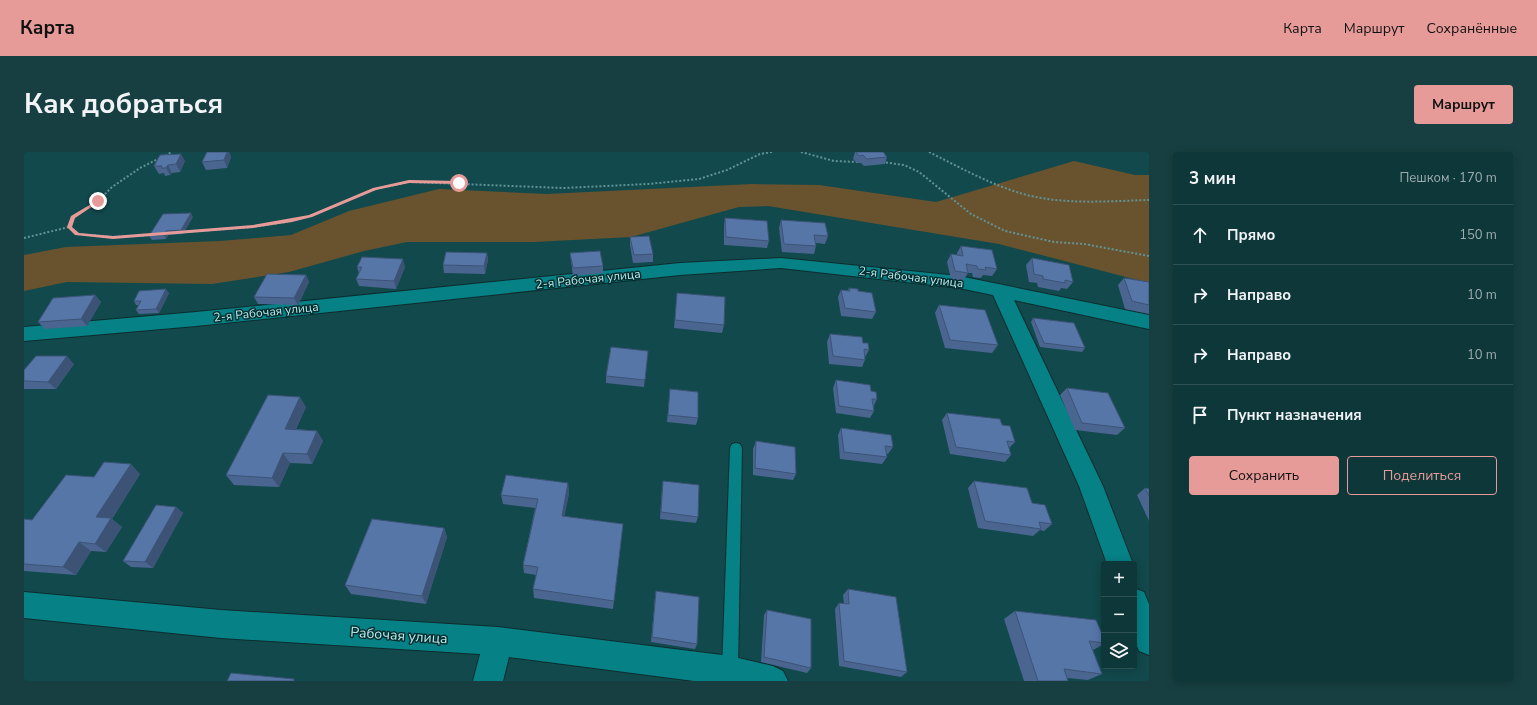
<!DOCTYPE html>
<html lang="ru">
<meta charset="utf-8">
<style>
:root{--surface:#0e3739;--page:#173f41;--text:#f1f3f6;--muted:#9bacae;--line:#2e5153;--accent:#e69b98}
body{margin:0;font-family:"Nunito Sans",sans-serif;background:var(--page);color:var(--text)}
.controls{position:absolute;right:12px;bottom:12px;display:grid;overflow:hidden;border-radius:4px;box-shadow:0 2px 10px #0003}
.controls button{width:36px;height:36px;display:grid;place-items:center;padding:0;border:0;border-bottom:1px solid var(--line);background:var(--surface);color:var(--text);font:20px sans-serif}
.stop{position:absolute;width:12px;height:12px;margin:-9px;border:3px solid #e69b98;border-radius:50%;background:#fff}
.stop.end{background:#e69b98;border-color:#fff;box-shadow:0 1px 4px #0008}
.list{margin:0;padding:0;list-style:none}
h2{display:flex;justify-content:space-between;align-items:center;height:52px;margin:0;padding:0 16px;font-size:17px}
h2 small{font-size:13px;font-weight:400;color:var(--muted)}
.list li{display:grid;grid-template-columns:26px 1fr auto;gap:12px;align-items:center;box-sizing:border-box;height:60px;padding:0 16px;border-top:1px solid var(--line)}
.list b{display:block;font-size:15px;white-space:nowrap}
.list em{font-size:13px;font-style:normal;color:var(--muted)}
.actions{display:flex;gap:8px;padding:12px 16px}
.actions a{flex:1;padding:9px 0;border:1px solid var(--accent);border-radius:4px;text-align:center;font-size:14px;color:var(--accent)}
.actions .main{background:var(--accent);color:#111}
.icon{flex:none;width:22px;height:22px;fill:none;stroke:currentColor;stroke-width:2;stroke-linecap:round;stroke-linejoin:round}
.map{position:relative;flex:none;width:1125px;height:529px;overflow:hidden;border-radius:4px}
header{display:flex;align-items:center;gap:24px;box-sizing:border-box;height:56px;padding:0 20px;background:var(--accent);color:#111}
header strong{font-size:19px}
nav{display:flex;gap:22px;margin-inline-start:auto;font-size:14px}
.intro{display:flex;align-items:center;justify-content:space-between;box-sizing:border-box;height:96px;padding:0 24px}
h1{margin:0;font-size:28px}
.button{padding:10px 18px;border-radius:4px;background:var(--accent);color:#111;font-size:14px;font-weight:700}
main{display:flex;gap:24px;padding:0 24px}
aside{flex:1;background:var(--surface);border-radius:4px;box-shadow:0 2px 10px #0003}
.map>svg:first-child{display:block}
.green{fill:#68532e}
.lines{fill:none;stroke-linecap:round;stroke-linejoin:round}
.lane-casing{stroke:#0d2d2e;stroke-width:2}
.street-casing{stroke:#0d2d2e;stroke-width:2}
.path{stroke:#629496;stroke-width:2;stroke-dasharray:2 2;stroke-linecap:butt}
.lane{fill:#068186;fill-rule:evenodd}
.street{fill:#068186;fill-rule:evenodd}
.wall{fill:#4a6590}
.shaded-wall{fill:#3c5376}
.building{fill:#5676a8;stroke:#3c5376}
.route{fill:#e69b98}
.labels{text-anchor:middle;stroke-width:3;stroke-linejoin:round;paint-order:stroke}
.street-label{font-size:12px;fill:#bdeaeb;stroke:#002e30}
.near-street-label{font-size:14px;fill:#bdeaeb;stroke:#002e30}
</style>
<header>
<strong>Карта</strong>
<nav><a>Карта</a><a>Маршрут</a><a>Сохранённые</a></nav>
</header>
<div class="intro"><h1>Как добраться</h1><a class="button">Маршрут</a></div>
<main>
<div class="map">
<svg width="1125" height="529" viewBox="0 0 1125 529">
<rect width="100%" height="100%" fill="#12494c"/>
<!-- green -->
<path class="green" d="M1050,9l61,14h14v108l-150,-39 -231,-38 -29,1 -108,30 -97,5h-127l-43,9 -75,21 -77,12 -145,-2 -43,9v-36l42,-8 154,-6 71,-6 58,-24 90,-22 108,5 205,-10 67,1 117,17z"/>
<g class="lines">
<!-- lane casing -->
<g class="lane-casing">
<path id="lane" d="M712,291l4,1 2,4 -4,223 -2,6 -6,2 -6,-2 -2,-6 8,-223 2,-4z"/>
</g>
<!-- street casing -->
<g class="street-casing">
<g id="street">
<path d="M757,106l178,18 190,39v14l-135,-29 89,186 30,78h-26l-28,-78 -86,-191 -34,-7 -178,-20 -101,7 -484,51 -172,15v-14l172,-15 484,-49z"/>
<path d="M1110,436l10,4 5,12v51l-10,-4 -5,-12z"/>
<path d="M0,440l197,18 277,17 232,29 43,10 10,5 5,10h-94l-185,-24 -6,24h-30l7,-27 -259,-16 -197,-20z"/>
</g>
</g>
<!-- path -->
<g class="path">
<path d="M777,0l33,9 24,1"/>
<path d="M905,0c32,16 64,34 98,43 40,10 82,6 122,5"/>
<path d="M858,10l22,3 15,7 52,42 34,17 49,11 30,2 65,12"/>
<path d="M159,80l70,-5 39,-6 18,-5 65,-27 34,-7 154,6 85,-4 51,-5 28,-9 33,-16 12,-2"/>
<path d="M128,83l-39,2 -36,-3 -8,-7 4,-10 25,-16 14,-14 28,-19 32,-16"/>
<path d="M0,86l45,-11"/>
</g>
<!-- lane -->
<use href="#lane" class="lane"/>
<!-- street -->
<use href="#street" class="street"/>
</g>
<!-- wall -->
<g class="wall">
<path d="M183,0h22l2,5 -4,11 -21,2 -4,-8z"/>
<path d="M831,0h28l4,5 -2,7 -21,2 -3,-3h-4l-4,-4z"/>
<path d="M161,9l-5,11 -8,1 -2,2 -5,1 -1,-3 -5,1 -5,-8z"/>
<path d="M169,65l-10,17 -15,1 -2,4 -14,1 -3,-4z"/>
<path d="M701,66l44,23 -2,7 -43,-3v-20z"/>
<path d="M757,68l47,16 -3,8 -9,-1v3l-2,8 -32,-2 -3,-24z"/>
<path d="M606,85l23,17v8l-20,1 -3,-18z"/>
<path d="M937,94l36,23 -5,7 -9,-1 -2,3 -8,-1 -1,-4h-4l-5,8 -12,-2 -4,-17 4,-8 6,1v-2z"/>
<path d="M463,101l1,7 -3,14 -41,-1 -1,-8z"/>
<path d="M546,101l33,13v7l-30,3 -2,-15z"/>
<path d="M1008,106l41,24 -6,7 -6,-1 -2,3 -21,-4 -1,-4 -8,-1 -3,-17z"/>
<path d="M333,115h48l-9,22 -37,-3 -3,-7 3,-5z"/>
<path d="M282,123l3,7 -11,23 -40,-1 -4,-7z"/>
<path d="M1100,126l25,4v32l-24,-5 -7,-24z"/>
<path d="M825,136l9,3 18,21 -4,7 -31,-3 -3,-19 3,-7h7z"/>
<path d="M145,141l-10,20 -20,1 -3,-4 2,-5h-2l-2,-4z"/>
<path d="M653,141l47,32 -2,8 -48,-5z"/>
<path d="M71,143l6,7 -14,24 -42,3 -7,-7z"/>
<path d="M915,153l59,40 -6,8 -47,-5 -10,-35z"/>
<path d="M1009,166l52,30 -3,4 -42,-5 -9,-25z"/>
<path d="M806,182l33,9 6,7 -4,7v3l-3,7 -33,-3 -2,-22z"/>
<path d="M624,199l-4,36 -38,-4v-7z"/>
<path d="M50,212l-18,25h-32v-19z"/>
<path d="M812,228l35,11 6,8 -3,6v6l-4,7 -34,-5 -3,-25z"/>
<path d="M1043,236l58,40 -8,7 -42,-5 -15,-35z"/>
<path d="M646,237l28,29 -2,7 -29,-3z"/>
<path d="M282,255l-10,22 21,2 6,10 -11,23 -22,-1 -11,24 -45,-2 -8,-10z"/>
<path d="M923,261l55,12 13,17 -6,6 2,7 -6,7 -55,-8 -8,-34z"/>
<path d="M817,276l52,19 -5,7 -2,-1 1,4 -5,7 -42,-5 -2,-24z"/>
<path d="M732,289l40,33 -3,6 -40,-5v-26z"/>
<path d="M116,322l-28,45 10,8 -16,25 -15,-1 -15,24 -52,-4v-52l8,1 62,-43z"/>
<path d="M639,329l35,36 -2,6 -36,-4 2,-31z"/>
<path d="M950,329l58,22 20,21 -8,7 -4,-1 -7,6 -55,-8 -10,-40z"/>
<path d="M544,331l1,10 -5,24 59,7 -10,85 -79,-11 -1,-9 3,-14 -12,-2 -1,-8 12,-57 -32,-4 -2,-9z"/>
<path d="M1121,336l4,1v32l-12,-26z"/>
<path d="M152,355l7,6 -30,55 -22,-1 -8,-6z"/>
<path d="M420,376l3,9 -21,67 -75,-10 -6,-9z"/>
<path d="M824,437l59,83 -6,5 -62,-11 -4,-57 4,-6 5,1 -1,-9z"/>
<path d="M632,439l41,53 -2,5 -44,-7 4,-45z"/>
<path d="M743,458l44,58 -4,5 -46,-11 3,-47z"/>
<path d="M991,459l89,28v5l-11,6 9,24 -14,6 -21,-2 1,3h-44l-20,-62z"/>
</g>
<!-- shaded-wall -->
<g class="shaded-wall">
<path d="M203,0h2l2,5 -4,11 -3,-8z"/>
<path d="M157,2l4,7 -5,11 -4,-8z"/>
<path d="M144,13l4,8 -2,2 -4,-7z"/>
<path d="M167,61l2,4 -10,17 -2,-4z"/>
<path d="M142,79l2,4 -2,4 -2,-4z"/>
<path d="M463,101l1,7 -3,14 -1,-8z"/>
<path d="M379,107l2,8 -9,22 -2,-8z"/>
<path d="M282,123l3,7 -11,23 -4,-7z"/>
<path d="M142,137l3,4 -10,20 -3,-4z"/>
<path d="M71,143l6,7 -14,24 -6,-7z"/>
<path d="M43,204l7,8 -18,25 -8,-7z"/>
<path d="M276,245l6,10 -15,32 -6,-10z"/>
<path d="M293,279l6,10 -11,23 -5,-10z"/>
<path d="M259,301l7,10 -11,24 -7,-9z"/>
<path d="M107,312l9,10 -28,45 10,8 -16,25 -11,-8 1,-27z"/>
<path d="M544,331l1,10 -6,33 -1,-10z"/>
<path d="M152,355l7,6 -30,55 -8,-6z"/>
<path d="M420,376l3,9 -21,67 -4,-8z"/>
<path d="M55,390l12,9 -15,24 -13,-8z"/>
</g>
<!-- building -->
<g class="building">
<path d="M183,0h20l-3,8 -22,2z"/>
<path d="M832,0h27l4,5 -20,2 -4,-4 -4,1z"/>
<path d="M157,2l-5,10 -8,1 -2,3h-5l1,-2h-8l6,-11z"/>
<path d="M167,61l-10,17 -15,1 -2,4 -15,1 14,-22z"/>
<path d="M701,66l42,3 2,20 -43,-4z"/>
<path d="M757,68l44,3 3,13 -14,-1 2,11 -32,-2z"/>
<path d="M625,84l4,18 -19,1 -4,-18z"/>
<path d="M937,94l31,4 5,19 -12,-2 1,3 -8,-1 -1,-3 -11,-2 2,9 -13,-2 -4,-17 12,2z"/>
<path d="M576,99l3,15 -30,2 -3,-15z"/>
<path d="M422,100l41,1 -3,13 -41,-1z"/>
<path d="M338,105l41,2 -9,22 -38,-2 6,-12h-5z"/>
<path d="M1008,106l37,7 4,17 -8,-2v3l-22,-4v-3l-9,-2z"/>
<path d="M243,122l39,1 -12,23 -40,-1z"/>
<path d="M1100,126l25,4v23l-17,-4z"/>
<path d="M825,136l9,1v2l14,2 4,19 -31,-4 -4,-18 9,1z"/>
<path d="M142,137l-10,20 -20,1 5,-9h-7l5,-10z"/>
<path d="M653,141l48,4 -1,28 -49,-5z"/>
<path d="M71,143l-14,24 -43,3 15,-24z"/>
<path d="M915,153l46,5 13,35 -48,-5z"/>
<path d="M1009,166l41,5 11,25 -41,-5z"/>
<path d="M806,182l32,3 1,6h5l1,7 -5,-1 1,11 -32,-4z"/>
<path d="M587,195l37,4 -3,29 -39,-4z"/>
<path d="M12,204h31l-19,26 -24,-1v-11z"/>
<path d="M812,228l34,5 1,6 5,1 1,7h-5l2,12 -35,-5z"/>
<path d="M1043,236l41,5 17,35 -43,-5z"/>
<path d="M646,237l28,3v26l-30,-3z"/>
<path d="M244,243l32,2 -15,32 32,2 -10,23 -24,-1 -11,25 -46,-3z"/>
<path d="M923,261l53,6 2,6 8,1 5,16 -8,-1 4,14 -55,-8z"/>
<path d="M817,276l50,7 2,12 -8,-1 2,11 -43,-5z"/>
<path d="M732,289l39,6 1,27 -41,-6z"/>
<path d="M80,310l27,2 -35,53 15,1 -16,26 -16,-2 -16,25 -39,-3v-45l8,1 34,-45 28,2z"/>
<path d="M482,323l62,8 -6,33 61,8 -9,77 -81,-12 5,-22 -15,-2 15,-66 -37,-4z"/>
<path d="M639,329l36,4 -1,32 -37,-5z"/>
<path d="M950,329l53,7 5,15 13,2 7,19 -13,-2 2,7 -56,-8z"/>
<path d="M1121,336l4,1v7z"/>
<path d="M132,353l20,2 -31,55 -22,-1z"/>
<path d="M348,367l72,9 -22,68 -77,-11z"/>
<path d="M824,437l48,8 11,75 -63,-11 -5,-58 10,1z"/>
<path d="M632,439l43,6 -2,47 -45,-7z"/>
<path d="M743,458l44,9v49l-47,-11z"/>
<path d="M991,459l81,9 8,19v4l-15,-2 13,33 -38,-5 4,12h-30z"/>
<path d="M207,521l63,6v2h-67z"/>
</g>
<!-- route -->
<path class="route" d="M385,28l50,1 3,2 -3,1 -50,-1 -33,7 -64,27 -20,5 -39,6 -140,11 -38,-4 -8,-8 4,-11 27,-16 1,2 -24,16 -3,9 7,6 34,3 140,-11 56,-10 64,-27z"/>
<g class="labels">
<!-- street labels -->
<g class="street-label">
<text transform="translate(887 125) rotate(7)" y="4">2-я Рабочая улица</text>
<text transform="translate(564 127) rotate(-6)" y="4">2-я Рабочая улица</text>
<text transform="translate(242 160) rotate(-6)" y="4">2-я Рабочая улица</text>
</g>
<!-- near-street labels -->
<g class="near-street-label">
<text transform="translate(375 483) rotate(4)" y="5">Рабочая улица</text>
</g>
</g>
</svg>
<div class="controls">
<button>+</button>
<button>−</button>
<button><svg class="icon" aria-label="layers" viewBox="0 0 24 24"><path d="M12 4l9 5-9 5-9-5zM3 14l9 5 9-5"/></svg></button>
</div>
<div class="stop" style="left:435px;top:31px"></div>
<div class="stop end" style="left:74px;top:49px"></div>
</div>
<aside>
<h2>3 мин<small>Пешком · 170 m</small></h2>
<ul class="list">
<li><svg class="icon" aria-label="ahead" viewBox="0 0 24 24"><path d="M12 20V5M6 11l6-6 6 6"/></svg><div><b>Прямо</b></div><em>150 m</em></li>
<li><svg class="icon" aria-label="right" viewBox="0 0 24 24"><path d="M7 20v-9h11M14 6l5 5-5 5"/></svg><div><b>Направо</b></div><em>10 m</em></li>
<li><svg class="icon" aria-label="right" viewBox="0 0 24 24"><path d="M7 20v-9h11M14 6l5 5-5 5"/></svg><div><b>Направо</b></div><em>10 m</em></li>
<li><svg class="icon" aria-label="arrive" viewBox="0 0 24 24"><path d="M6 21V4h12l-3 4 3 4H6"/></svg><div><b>Пункт назначения</b></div></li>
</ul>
<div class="actions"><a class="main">Сохранить</a><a>Поделиться</a></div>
</aside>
</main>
